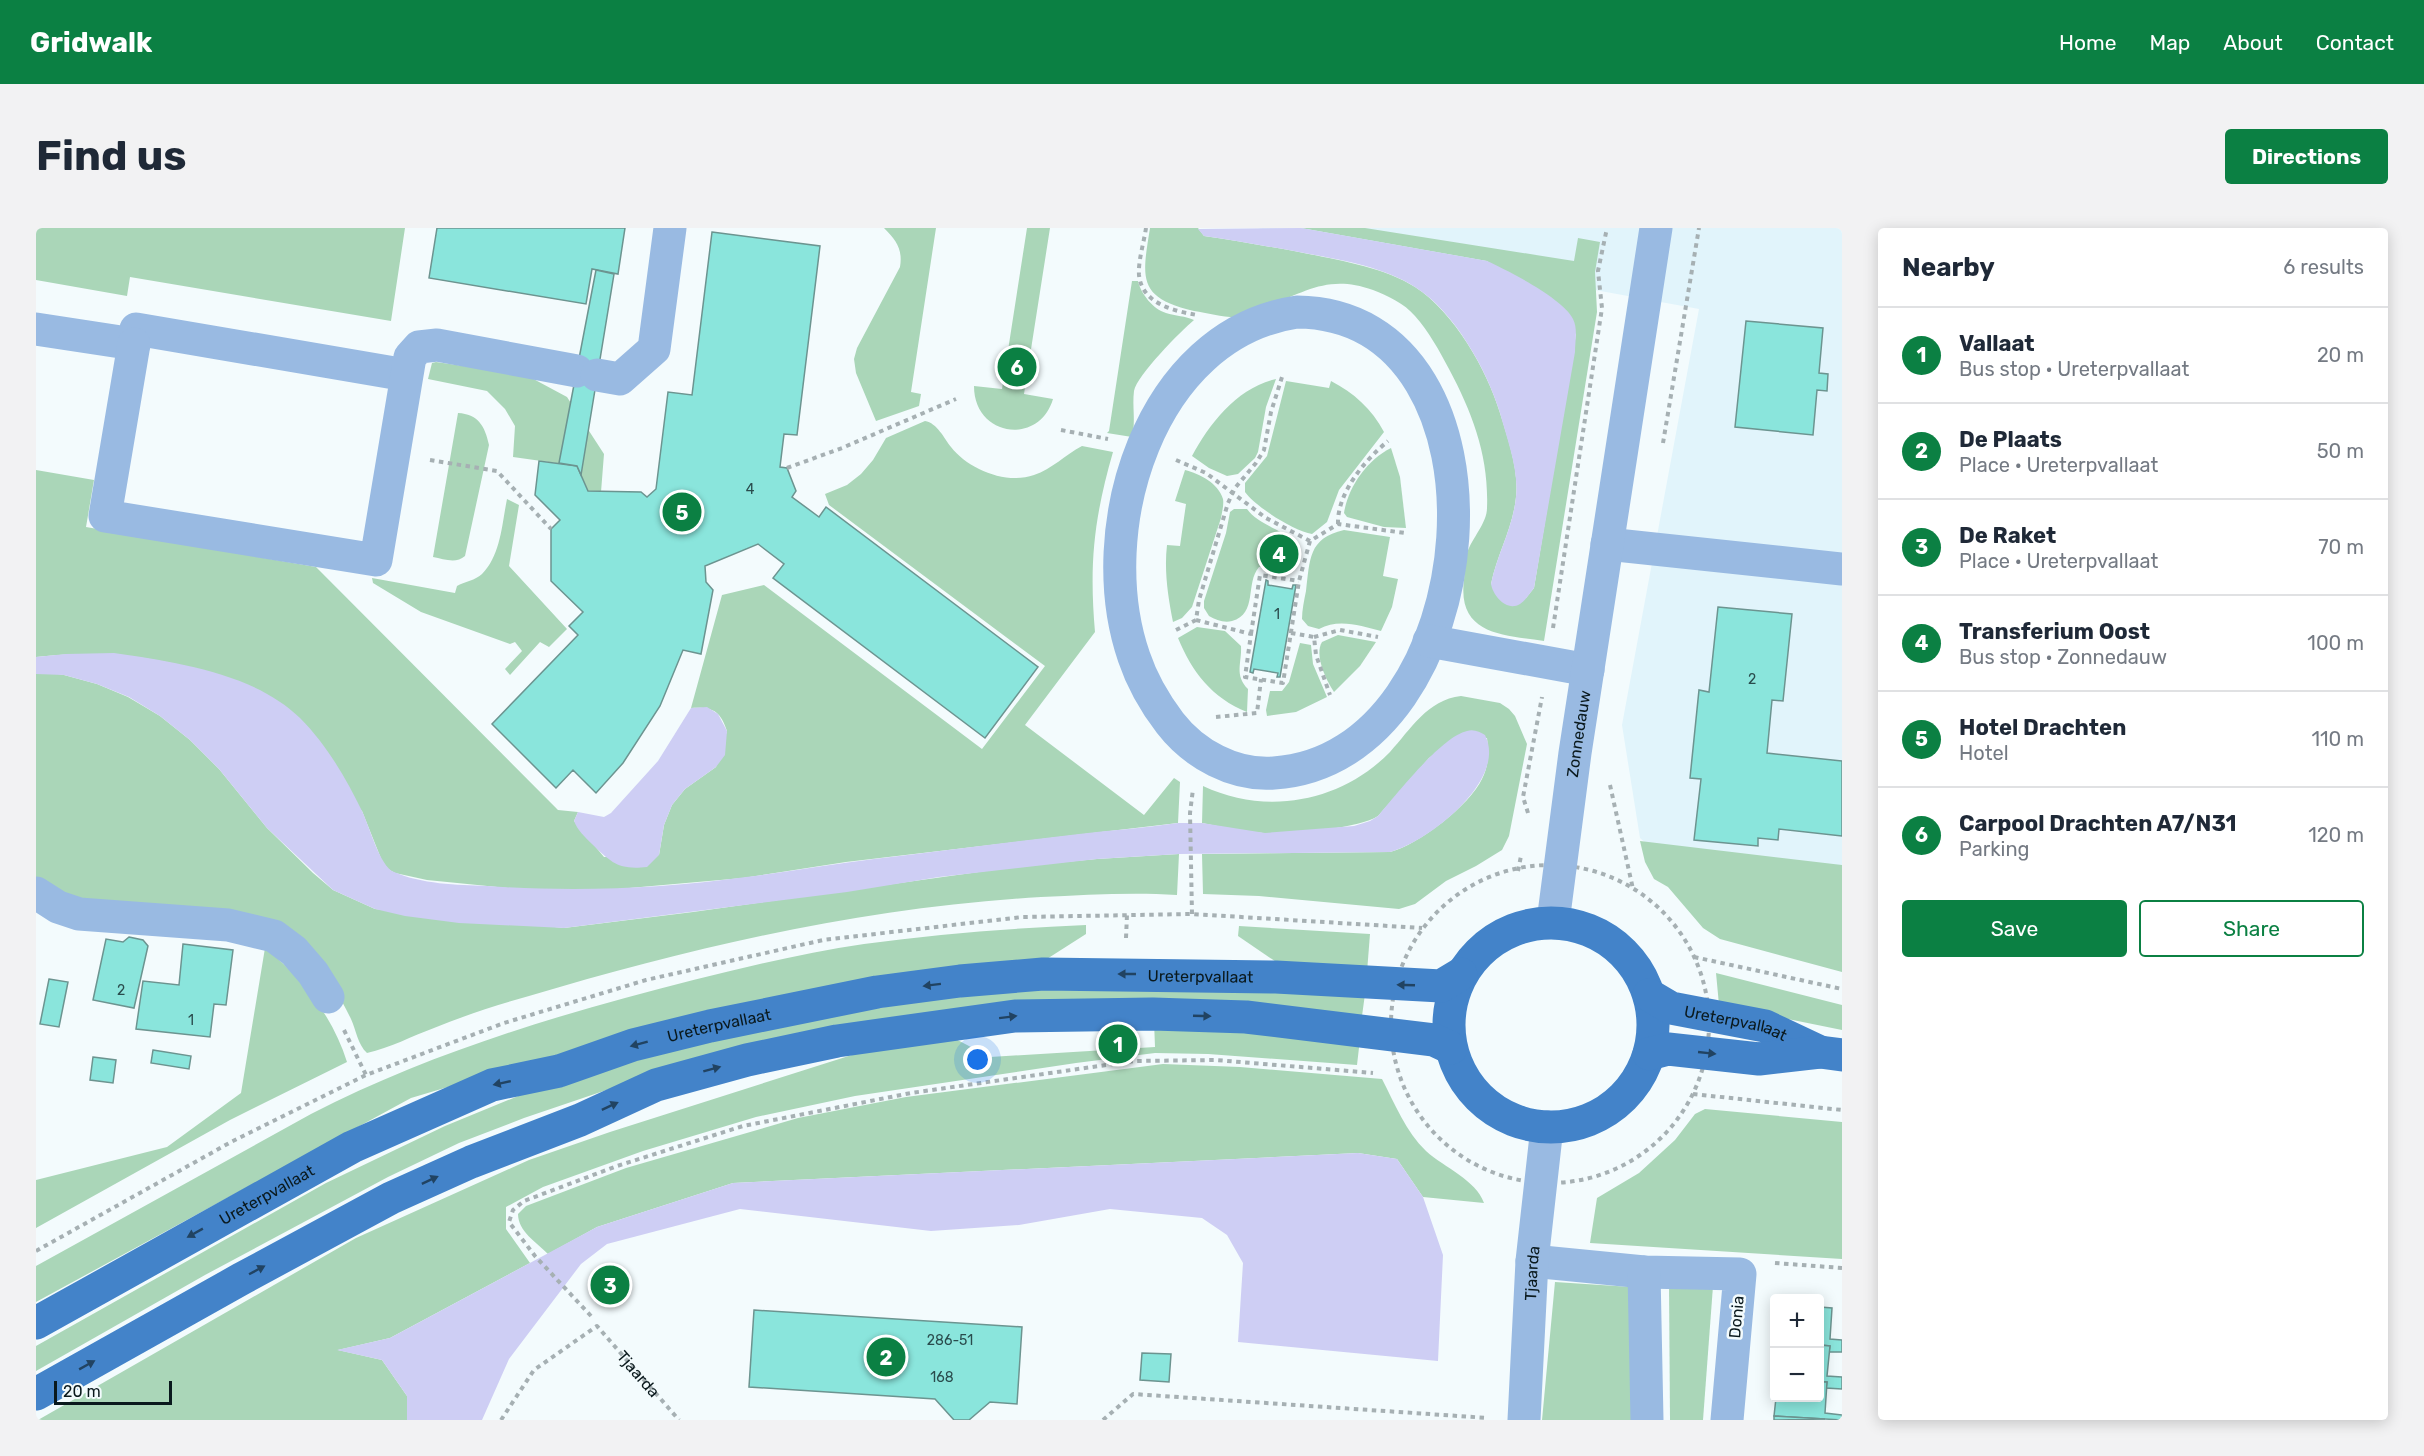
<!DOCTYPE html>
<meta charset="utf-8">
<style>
:root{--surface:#fff;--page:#f2f2f3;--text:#1f2937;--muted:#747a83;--line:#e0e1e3;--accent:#0b8043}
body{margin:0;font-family:Rubik,sans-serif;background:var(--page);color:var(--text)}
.controls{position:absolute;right:18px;bottom:18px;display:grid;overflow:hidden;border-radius:6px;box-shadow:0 3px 15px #0003}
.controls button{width:54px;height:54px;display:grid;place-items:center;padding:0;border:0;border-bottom:2px solid var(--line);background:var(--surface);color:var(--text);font:30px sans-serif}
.scale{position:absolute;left:18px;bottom:15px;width:118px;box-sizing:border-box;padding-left:6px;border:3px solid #0a191d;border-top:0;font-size:16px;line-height:21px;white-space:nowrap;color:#0a191d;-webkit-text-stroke:4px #f3fbfd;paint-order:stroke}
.you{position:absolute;left:942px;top:832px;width:21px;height:21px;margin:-15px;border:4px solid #fff;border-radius:50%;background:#1a73e8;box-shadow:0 0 0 9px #1a73e833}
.badge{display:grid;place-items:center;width:39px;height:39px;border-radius:50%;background:var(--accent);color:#fff;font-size:20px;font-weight:700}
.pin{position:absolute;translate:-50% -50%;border:3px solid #fff;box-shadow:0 2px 6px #0006}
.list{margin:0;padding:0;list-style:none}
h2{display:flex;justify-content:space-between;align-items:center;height:78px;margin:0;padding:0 24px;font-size:26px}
h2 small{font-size:20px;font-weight:400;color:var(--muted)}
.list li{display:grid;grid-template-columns:39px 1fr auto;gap:18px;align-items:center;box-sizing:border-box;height:96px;padding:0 24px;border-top:2px solid var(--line)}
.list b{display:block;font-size:22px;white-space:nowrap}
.list p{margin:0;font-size:20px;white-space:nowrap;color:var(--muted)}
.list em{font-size:20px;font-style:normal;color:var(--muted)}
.actions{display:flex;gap:12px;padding:18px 24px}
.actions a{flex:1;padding:14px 0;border:2px solid var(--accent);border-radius:6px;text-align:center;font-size:21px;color:var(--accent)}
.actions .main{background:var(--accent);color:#fff}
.map{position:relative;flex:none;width:1806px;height:1192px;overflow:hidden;border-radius:6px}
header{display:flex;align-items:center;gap:36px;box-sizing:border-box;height:84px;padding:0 30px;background:var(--accent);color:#fff}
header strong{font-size:28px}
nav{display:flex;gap:33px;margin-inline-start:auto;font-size:21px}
.intro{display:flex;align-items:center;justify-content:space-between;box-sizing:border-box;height:144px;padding:0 36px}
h1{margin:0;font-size:42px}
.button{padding:15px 27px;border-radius:6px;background:var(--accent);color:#fff;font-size:21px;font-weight:700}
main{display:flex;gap:36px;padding:0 36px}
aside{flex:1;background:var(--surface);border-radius:6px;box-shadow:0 3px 15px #0003}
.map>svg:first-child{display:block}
.built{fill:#e1f4fb}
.green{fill:#aad6b8}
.water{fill:#cecef4}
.building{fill:#8ae5dc;stroke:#6c9490;stroke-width:1.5}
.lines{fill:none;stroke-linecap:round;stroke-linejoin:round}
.path{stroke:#a6b0b3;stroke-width:4;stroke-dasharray:4.5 4.5;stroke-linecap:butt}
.minor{stroke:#99bae2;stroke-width:33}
.major{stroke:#4383c9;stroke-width:33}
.oneway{fill:#214362}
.labels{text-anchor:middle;stroke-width:5;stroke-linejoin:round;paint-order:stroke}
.number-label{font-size:14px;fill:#2a4c4d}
.street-label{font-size:16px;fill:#0a191d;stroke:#f3fbfd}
</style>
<header>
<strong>Gridwalk</strong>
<nav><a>Home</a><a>Map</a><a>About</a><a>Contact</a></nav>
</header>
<div class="intro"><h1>Find us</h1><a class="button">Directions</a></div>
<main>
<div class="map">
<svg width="1806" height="1192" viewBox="0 0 1806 1192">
<rect width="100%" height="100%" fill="#f3fbfd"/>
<!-- built -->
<path class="built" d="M1221,0h585v693l-119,-11 -83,-72 -18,-113 77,-416z"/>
<!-- green -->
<g class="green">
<path d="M0,0h369l-14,93 -261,-44 -3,19 -91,-16z"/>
<path d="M848,0h52l-25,164 10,2 -2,12 -43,15 -20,-48 -2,-14 3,-11 43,-81c3,-18 -4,-27 -16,-39z"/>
<path d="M991,0h23l-26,166 29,5c-14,47 -79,38 -79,-13l28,3z"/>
<path d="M1114,0h48l6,8c30,4 60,10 90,15 38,8 88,15 121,36 39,25 72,83 85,126 8,26 19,57 16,84 -3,31 -19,57 -25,87l35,14 8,-10 42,-254 -89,-73 -186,-33h64l209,33 4,-23 22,4 -5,30 2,40 -53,329c-40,-6 -87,-6 -80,-61 1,-9 0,-19 3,-27 5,-15 20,-30 20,-45 2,-51 -14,-94 -38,-139 -10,-19 -20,-37 -34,-53 -11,-13 -27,-20 -42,-26 -45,-16 -67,2 -108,17 -8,3 -18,9 -26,10 -14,1 -31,-4 -45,-6 -57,-13 -52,-33 -44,-83z"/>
<path d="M1096,53h6c3,13 15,28 28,32 9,3 20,3 28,7 -13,11 -57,55 -60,71 -2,15 2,31 -2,46l-25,-4 2,-2z"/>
<path d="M400,134l90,13 41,22 37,57 -3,38 -13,-1 -11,-25 -64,-9 2,-31 -10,-17 -18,-18 -59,-12 4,-16z"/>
<path d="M1240,151l-10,28 -8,45 -3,6 -17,16 -11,2 -18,-8 -17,-12c18,-33 45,-68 84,-77z"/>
<path d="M1250,153l43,7 2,-7c23,12 41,28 53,51l-45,58 -12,32 -15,12c-18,-3 -56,-27 -67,-42v-9l22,-27z"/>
<path d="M422,185c20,1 27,13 31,32l-24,111c-9,8 -21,3 -32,1z"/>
<path d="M889,193c12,2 19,17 26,26 17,22 55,38 83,28 18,-6 31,-20 48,-29l31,6c-19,66 -24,111 -18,180l-70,93 119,90 30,-37 6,4 -2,41 -332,39 -103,16 -125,11h-101l-90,-9 -32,-7 -7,-4 -6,-8 -20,-50 -160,-141c-58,-15 -106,-20 -166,-13v-187l58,10 -8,47 230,40 242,243 20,2 -4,9 30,36 55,-2 5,-30 8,-20 13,-16 31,-22 11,-36c-7,-21 -15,-24 -36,-23l31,-113 42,-10 218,164 63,-83 -216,-161 -4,-11 22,-9 14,-11 12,-14 13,-22z"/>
<path d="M1355,220l9,29 6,51 -22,-1 -37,-10 -3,-4c4,-26 23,-53 47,-65z"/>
<path d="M1149,242c15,4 33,13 38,29 1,6 -1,13 -2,19l-29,89 -10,11 -9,4c-5,-25 -9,-51 -6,-77l13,1 6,-42 -11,-3z"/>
<path d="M471,271l12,6 -10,61 58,63 -18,18 -9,-5 -30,33 -5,-6 17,-18 -7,-9 -5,2 -89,-32 -48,-29 -1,-5 83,15 2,-7c7,-4 19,-6 25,-12 19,-19 20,-51 25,-75z"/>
<path d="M1198,281h13c13,19 52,24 54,44 -6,20 -26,12 -42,14 -14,16 -1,47 -27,54 -8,2 -16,-1 -23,-5l-5,-8v-7l22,-68 4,-21z"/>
<path d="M1308,302l46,7 -7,39 15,3 -6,28 -11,24c-20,-5 -42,-13 -62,-2l-11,-3 -6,-7c0,-9 2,-18 4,-28 4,-31 2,-53 38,-61z"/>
<path d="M1161,399l28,4 16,15c1,17 -7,29 7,43l-1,23c-35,-14 -55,-40 -69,-74z"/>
<path d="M1302,407l38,7 -16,24 -26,26c-8,-12 -20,-37 -12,-50z"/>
<path d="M1264,415l11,2 2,19 14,33 -31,15 -29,4 -1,-6 4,-19h12l7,-9z"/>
<path d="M10,444l18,3 33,9 31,13 32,19 30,24 29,29 48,59 46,45 20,17 42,19 189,19 129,-16 329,-46 75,-7 82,-5 -2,41c-45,-3 -91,0 -136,2 -175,10 -345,49 -512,99 -32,9 -63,19 -95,32 -22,8 -44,20 -67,25 -9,-8 -11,-23 -16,-34 -12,-25 -28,-50 -43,-74l-241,-47 -31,-19v-205z"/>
<path d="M1425,468l39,7 9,6 6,7 12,28 -18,92 -7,14 -26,16 -30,15 -31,23 -16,5 -140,-13 -56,-2 -1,-40 188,-2c28,-7 80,-47 92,-73 7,-14 7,-27 5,-41l-35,2 -23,18 -51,58c-20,13 -89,18 -115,17 -21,-2 -41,-6 -61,-10l1,-37c64,30 138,16 187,-34 21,-23 37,-52 71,-56z"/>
<path d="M1604,613l202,24v107l-122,-33 -17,-11 -35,-41 -14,-8 -9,-17z"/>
<path d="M1050,697v9l-47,30 -581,120 -47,14 -375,204v-36l275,-152c99,-51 207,-87 314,-116 79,-21 159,-42 239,-54 74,-10 148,-16 222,-19z"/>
<path d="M1203,698l131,8 -3,38 -82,-4 -47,-32z"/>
<path d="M229,720c37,29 68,69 82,114l-117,58 -194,108v-48l131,-33 74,-54z"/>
<path d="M1680,745l126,32v25l-123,-25z"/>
<path d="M972,758l357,8 -3,22 -160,-12 -563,75 -115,39 -65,25 -71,34 -183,98 -169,96v-25l290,-163 119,-57 78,-32 174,-55z"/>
<path d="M1118,793l206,18 -3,26 -149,-11 -53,-1 -79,10 -221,33 -99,21 -113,34 -100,36 -37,20v22l24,34 -140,75 -52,12 44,10 25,36v24h-369l318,-182 173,-78 81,-28 267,-85 69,-13 44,23 165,-10z"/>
<path d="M1127,836l77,3 142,12c13,25 24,53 44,72 19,17 50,29 58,52l-61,-6 -26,-38 -39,-6 -625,30 -136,44 -49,27c-12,-12 -30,-23 -30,-40l8,-8 100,-38 172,-50 108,-21z"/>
<path d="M1669,881l137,13v137l-252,-16 7,-45 42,-25 36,-33 20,-26z"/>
<path d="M1519,1054l76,5 3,133h-92z"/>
<path d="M1633,1056l44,2 -10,134h-33z"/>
</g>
<!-- water -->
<g class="water">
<path d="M1265,0l186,33c20,9 77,38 86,58 5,10 2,22 2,33l-41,236c-4,5 -8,12 -14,16 -13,8 -27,-8 -29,-20 6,-30 22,-56 25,-87 3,-27 -9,-58 -16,-84 -13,-43 -46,-102 -85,-126 -34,-22 -81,-28 -121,-36 -30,-5 -60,-11 -90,-15l-6,-7z"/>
<path d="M78,425c61,9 140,20 186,65 26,26 46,60 62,93 7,14 18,56 32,61 27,12 63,13 93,14 86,6 173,3 259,-9 42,-5 85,-13 128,-18 68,-8 136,-17 205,-25 33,-4 66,-6 99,-11h24l63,10 89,-7 16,-5 8,-5c18,-21 63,-79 89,-85 7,-2 13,1 18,4 23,45 -57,107 -95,117l-211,2 -82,5 -158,18 -92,15 -283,36 -105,-5 -54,-7 -30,-7 -42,-19 -66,-62 -48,-59 -29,-29 -30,-24 -31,-19 -32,-13 -33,-9 -28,-1v-17l30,-3z"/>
<path d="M671,479l11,7 9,17 -2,24 -9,12 -31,22 -13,16 -8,20 -5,30 -12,12c-29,3 -35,-4 -55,-23 -8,-8 -14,-13 -18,-23l4,-9 26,5 7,-4 47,-52 33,-53z"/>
<path d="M1322,925l39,6 26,38 20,58 -5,106 -200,-19 5,-79 -16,-28 -25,-17 -92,-9 -91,16 -88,6 -191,-22 -133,35 -26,20 -72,95 -27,61h-75v-24l-25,-36 -45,-10 53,-12 207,-111 136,-44z"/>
</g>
<!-- building -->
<g class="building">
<path d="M401,0h188l-7,46 -26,-5 -6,35 -157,-26z"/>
<path d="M676,4l108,14 -23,189 -13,-1 -4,33 7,1 9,23 -4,6 27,20 7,-10 212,160 -53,71 -212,-160 11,-14 -26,-20 -53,22 1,16 7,8 -12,64 -18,-4 -23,56 -37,57 -27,30 -23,-23 -17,18 -64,-64 86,-89 -9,-9 14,-14 -32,-31v-52l9,-9 -25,-25 4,-34 38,5 11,25 53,1 6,5 9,-8 12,-97 24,3z"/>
<path d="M560,42l18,4 -33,201 -4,-9 -18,-3z"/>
<path d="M1710,93l77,7 -4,45 9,1 -1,17 -10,-1 -4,45 -78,-8z"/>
<path d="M1230,352l2,1v4l24,4 1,-4h3l-16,92h-3l1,-4 -24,-4 -1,4 -3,-1z"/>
<path d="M1682,379l74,7 -9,87 -11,-1 -5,53 75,8v75l-63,-7 -1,11 -20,-2v8l-64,-6 7,-61 -11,-1 9,-88 10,2z"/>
<path d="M93,709l14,3 5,6 -14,62 -41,-8 13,-61 17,3z"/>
<path d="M147,716l50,6 -7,55 -12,-1 -4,33 -74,-8 7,-48 36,4z"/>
<path d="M13,751l19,3 -9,45 -19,-3z"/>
<path d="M117,822l38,6 -2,13 -38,-6z"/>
<path d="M57,829l23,3 -3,23 -23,-3z"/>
<path d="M1784,1079l12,1 -2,31 12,1v12h-13l1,-6 -10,-1z"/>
<path d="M718,1082l268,17 -5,77 -27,-2 -21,18h-15l-19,-21 -186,-12z"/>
<path d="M1784,1117l10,1 -3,30 15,1v12l-16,-1 1,-6h-7z"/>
<path d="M1106,1125l29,1 -2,28 -29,-2z"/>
<path d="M1784,1154h7l-2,31 17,2v5l-68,-4 2,-18h44z"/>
<path d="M1738,1188l51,3 -51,1z"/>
</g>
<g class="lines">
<!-- path -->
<g class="path">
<path d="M1110,0c-2,14 -8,33 -7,47 3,29 35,36 58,40"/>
<path d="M1025,202l47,9"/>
<path d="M1627,215l36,-215"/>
<path d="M394,232l67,11 54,58"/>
<path d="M1140,232l30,13 60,45 44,23"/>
<path d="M751,240l55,-20 114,-49"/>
<path d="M1302,296c-1,-31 27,-64 50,-83"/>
<path d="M1160,392l55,14 -6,43 38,6 16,-102 11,-40 28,-17 67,9"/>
<path d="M1517,400l49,-320 -4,-37 9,-43"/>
<path d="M1140,402l20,-10 3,-20 29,-97 7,-15 21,-25 8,-13 7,-38 11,-35"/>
<path d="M1255,405l23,4 2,18 14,40"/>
<path d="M1215,406l9,-59 39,6"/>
<path d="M1278,409l26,-7 38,7"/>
<path d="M1180,489l41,-4 4,-34"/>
<path d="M1574,557l23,104"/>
<path d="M1492,585l-5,-16 19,-100"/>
<circle cx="1514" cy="796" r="159"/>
<path d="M1482,643l3,-15"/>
<path d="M1156,686l-2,-101 3,-24"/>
<path d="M1090,710l1,-23"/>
<path d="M1658,729l148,32"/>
<path d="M308,802l22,45"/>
<path d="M1657,866l149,16"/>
<path d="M0,1023l195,-109 135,-67 138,-52 142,-43 177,-40 199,-23 170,-3 230,14"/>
<path d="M1739,1035l67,5"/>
<path d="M555,1088l-56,-60 -26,-34 4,-12 11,-9 93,-35 126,-40 168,-33 223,-32 82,-1 157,13"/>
<path id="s1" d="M465,1192l33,-50 63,-44 82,94"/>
<path d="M1067,1192l30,-26 355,24"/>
</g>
<!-- minor -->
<g class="minor">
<path d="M1261,84c230,2 193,447 -23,461 -40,3 -80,-19 -104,-50 -16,-21 -28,-42 -36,-66 -44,-127 15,-323 163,-345z"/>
<path d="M0,101l98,15 2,-15 270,46"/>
<path d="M98,116l-29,172 271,44 34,-203 9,-10 18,-2 140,26"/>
<path d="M561,147l23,4 34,-30 16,-121"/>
<path d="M1571,316l235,25"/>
<path d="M1393,413l159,29"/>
<path d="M0,665l22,14 21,7 149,11 46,11 20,15 19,22 15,24"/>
<path id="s2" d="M1517,694l22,-169 81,-525"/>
<path d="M1496,1033l112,11 96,2 -13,146"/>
<path d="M1608,1044l3,148"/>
<path id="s3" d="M1488,1192l8,-159 15,-134"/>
</g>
<!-- major -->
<g class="major">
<circle cx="1515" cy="797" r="102"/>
<path id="s4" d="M1613,767l22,13 94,18 55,26"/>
<path d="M1613,826l19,-5 91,10 61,-7 22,3"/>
<path id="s5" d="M0,1095l316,-176 140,-62 67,-14 74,-26 77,-19 167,-34 83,-11 83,-7 233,3 165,9 20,-12"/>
<path d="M0,1166l205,-115 150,-81 80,-36 109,-42 76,-35 91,-25 90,-19 178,-25 138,-2 93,3 188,23 17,8"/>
</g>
</g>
<!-- one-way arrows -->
<defs><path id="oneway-solid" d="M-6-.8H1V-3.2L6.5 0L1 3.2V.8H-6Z" transform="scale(1.5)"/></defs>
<g class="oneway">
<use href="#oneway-solid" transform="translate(1091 746) rotate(180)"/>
<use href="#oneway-solid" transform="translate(896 757) rotate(173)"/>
<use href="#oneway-solid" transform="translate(1370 757) rotate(-178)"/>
<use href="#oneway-solid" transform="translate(1166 788) rotate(2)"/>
<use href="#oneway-solid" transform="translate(972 789) rotate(-7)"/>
<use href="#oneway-solid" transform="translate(603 816) rotate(165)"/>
<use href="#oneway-solid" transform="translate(1671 825) rotate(6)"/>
<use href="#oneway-solid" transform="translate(676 841) rotate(-15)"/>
<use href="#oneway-solid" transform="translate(466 855) rotate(168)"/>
<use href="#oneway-solid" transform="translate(574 878) rotate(-25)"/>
<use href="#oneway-solid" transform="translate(394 952) rotate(-25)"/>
<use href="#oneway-solid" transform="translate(159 1005) rotate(151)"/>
<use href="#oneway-solid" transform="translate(221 1042) rotate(-28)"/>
<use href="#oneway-solid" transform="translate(51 1137) rotate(-29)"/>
</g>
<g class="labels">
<!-- number labels -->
<g class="number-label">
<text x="714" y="266">4</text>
<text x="1241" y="391">1</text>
<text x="1716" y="456">2</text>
<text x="85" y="767">2</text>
<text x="155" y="797">1</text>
<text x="914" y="1117">286-51</text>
<text x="906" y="1154">168</text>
</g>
<!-- street labels -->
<g class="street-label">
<text dy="6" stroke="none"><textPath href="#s2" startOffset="190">Zonnedauw</textPath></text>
<text dy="6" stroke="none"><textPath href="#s5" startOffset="1236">Ureterpvallaat</textPath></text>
<text dy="6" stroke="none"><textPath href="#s4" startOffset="92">Ureterpvallaat</textPath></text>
<text dy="6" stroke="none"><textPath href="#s5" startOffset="750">Ureterpvallaat</textPath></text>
<text dy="6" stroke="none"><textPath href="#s5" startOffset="264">Ureterpvallaat</textPath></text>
<text dy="6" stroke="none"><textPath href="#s3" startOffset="147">Tjaarda</textPath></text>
<text transform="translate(1700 1089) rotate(-85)" y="6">Donia</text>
<text dy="6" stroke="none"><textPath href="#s1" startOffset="200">Tjaarda</textPath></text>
</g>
</g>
</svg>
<div class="controls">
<button>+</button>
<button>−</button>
</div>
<div class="scale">20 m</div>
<div class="you"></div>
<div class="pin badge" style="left:1082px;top:816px">1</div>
<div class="pin badge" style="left:850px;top:1129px">2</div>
<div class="pin badge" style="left:574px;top:1057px">3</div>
<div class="pin badge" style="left:1243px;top:326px">4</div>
<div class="pin badge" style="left:646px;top:284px">5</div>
<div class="pin badge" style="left:981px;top:139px">6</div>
</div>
<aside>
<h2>Nearby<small>6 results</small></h2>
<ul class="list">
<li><span class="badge">1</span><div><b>Vallaat</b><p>Bus stop · Ureterpvallaat</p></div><em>20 m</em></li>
<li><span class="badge">2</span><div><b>De Plaats</b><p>Place · Ureterpvallaat</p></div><em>50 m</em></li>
<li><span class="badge">3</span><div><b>De Raket</b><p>Place · Ureterpvallaat</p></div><em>70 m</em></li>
<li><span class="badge">4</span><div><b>Transferium Oost</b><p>Bus stop · Zonnedauw</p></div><em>100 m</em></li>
<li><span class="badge">5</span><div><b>Hotel Drachten</b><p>Hotel</p></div><em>110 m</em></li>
<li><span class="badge">6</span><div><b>Carpool Drachten A7/N31</b><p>Parking</p></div><em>120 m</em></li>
</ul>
<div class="actions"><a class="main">Save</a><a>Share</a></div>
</aside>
</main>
